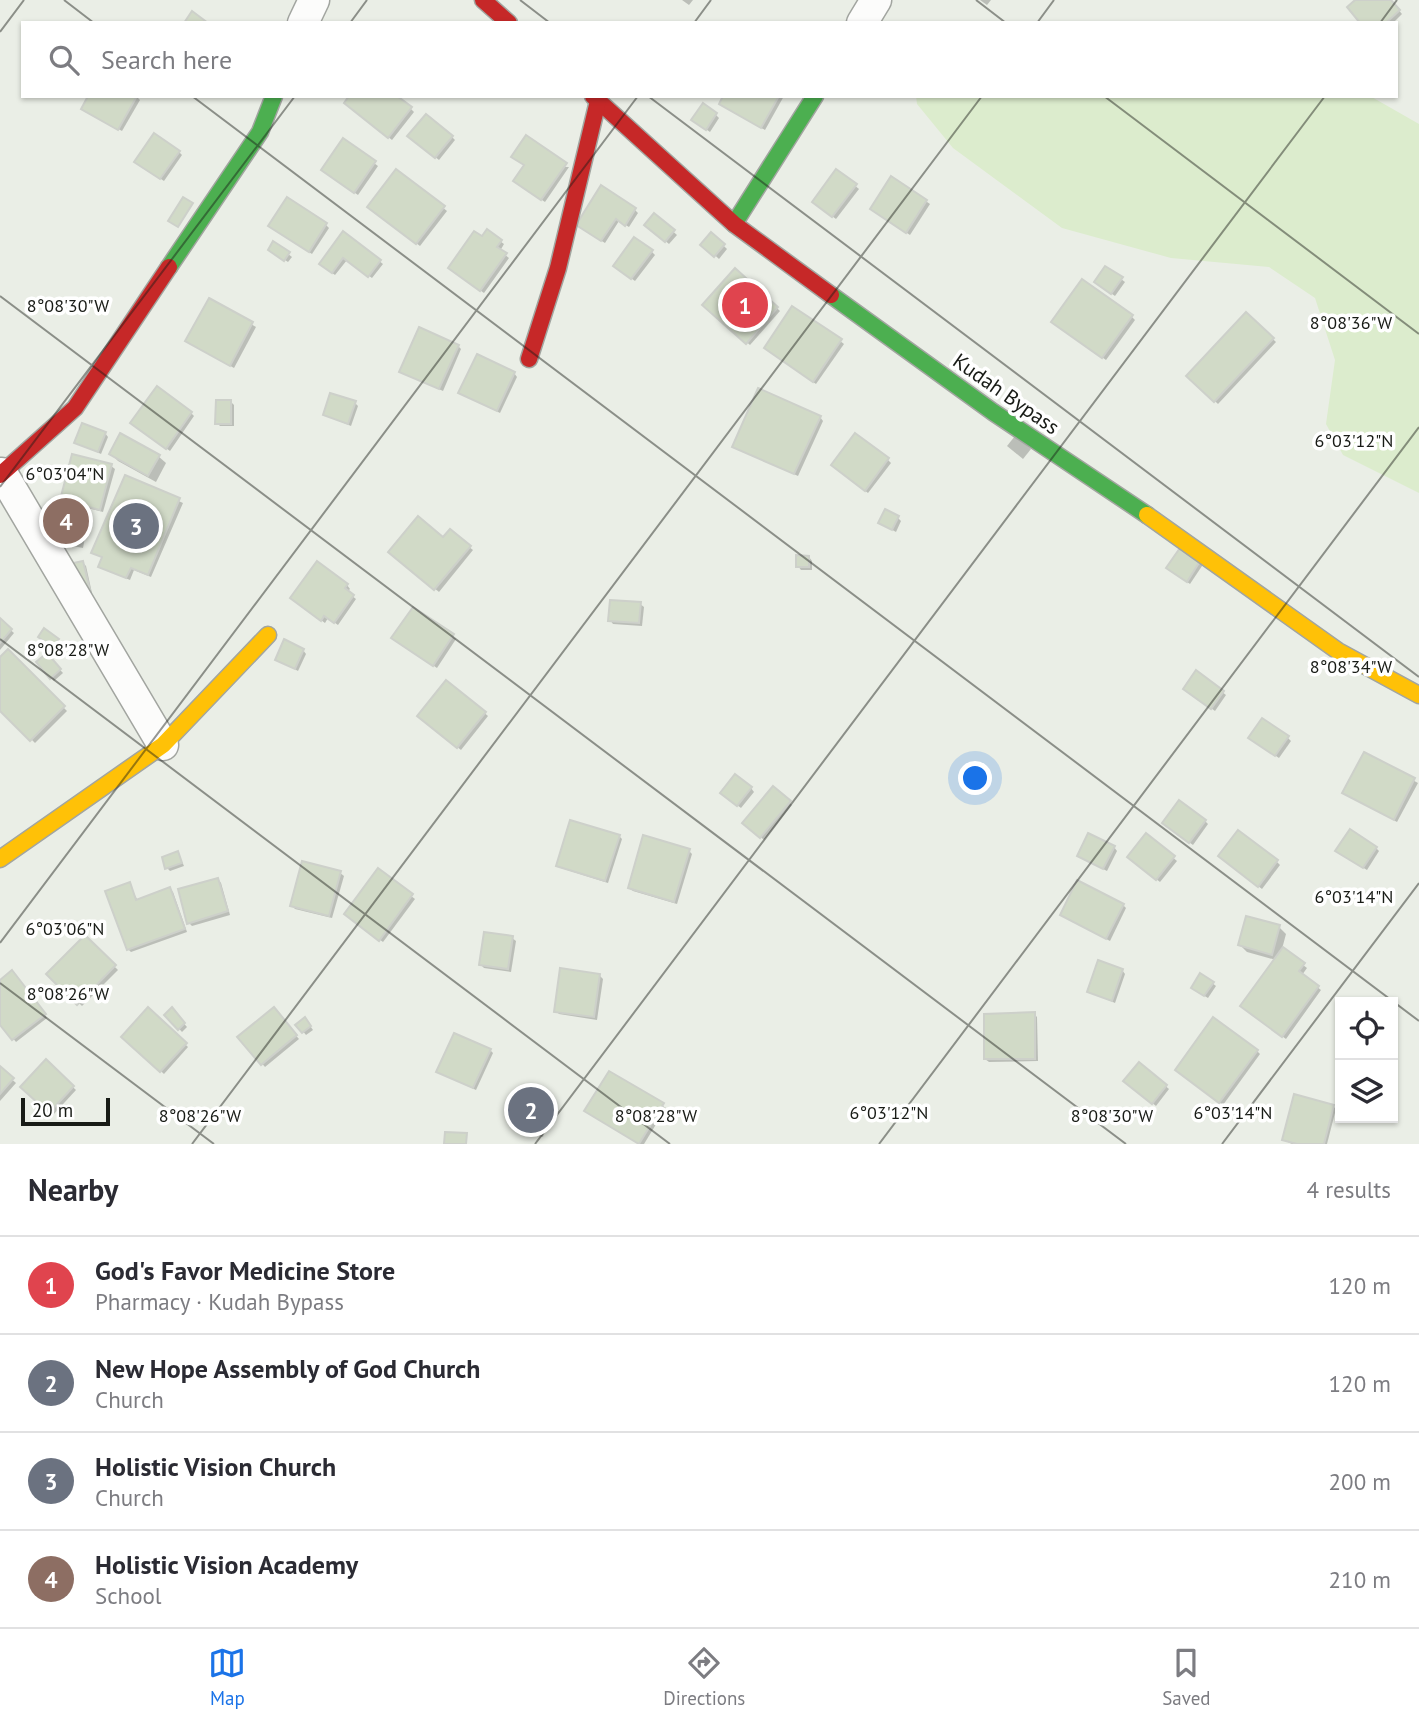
<!DOCTYPE html>
<meta charset="utf-8">
<style>
:root{--surface:#fff;--page:#f2f2f3;--text:#2b2b33;--muted:#7c7c81;--line:#e1e1e2;--accent:#1a73e8}
body{margin:0;font-family:"PT Sans",sans-serif;background:var(--page);color:var(--text)}
.controls{position:absolute;right:21px;bottom:21px;display:grid;overflow:hidden;border-radius:0px;box-shadow:0 2px 5px #0004}
.controls button{width:63px;height:63px;display:grid;place-items:center;padding:0;border:0;border-bottom:2px solid var(--line);background:var(--surface);color:var(--text);font:35px sans-serif}
.scale{position:absolute;left:21px;bottom:18px;width:89px;box-sizing:border-box;padding-left:7px;border:4px solid #181b16;border-top:0;font-size:19px;line-height:24px;white-space:nowrap;color:#181b16;-webkit-text-stroke:5px #fff;paint-order:stroke}
.you{position:absolute;left:976px;top:779px;width:24px;height:24px;margin:-18px;border:5px solid #fff;border-radius:50%;background:#1a73e8;box-shadow:0 0 0 10px #1a73e833}
.badge{display:grid;place-items:center;width:46px;height:46px;border-radius:50%;background:var(--accent);color:#fff;font-size:23px;font-weight:700}
.pin{position:absolute;translate:-50% -50%;border:4px solid #fff;box-shadow:0 2px 7px #0006}
.list{margin:0;padding:0;list-style:none}
h2{display:flex;justify-content:space-between;align-items:center;height:91px;margin:0;padding:0 28px;font-size:30px}
h2 small{font-size:23px;font-weight:400;color:var(--muted)}
.list li{display:grid;grid-template-columns:46px 1fr auto;gap:21px;align-items:center;box-sizing:border-box;height:98px;padding:0 28px;border-top:2px solid var(--line)}
.list b{display:block;font-size:26px;white-space:nowrap}
.list p{margin:0;font-size:23px;white-space:nowrap;color:var(--muted)}
.list em{font-size:23px;font-style:normal;color:var(--muted)}
.icon{flex:none;width:38px;height:38px;fill:none;stroke:currentColor;stroke-width:2;stroke-linecap:round;stroke-linejoin:round}
.map{position:relative;flex:none;width:1419px;height:1144px;overflow:hidden}
.search{position:absolute;background:var(--surface);box-shadow:0 2px 5px #0004;left:21px;right:21px;top:21px;height:77px;display:flex;align-items:center;gap:18px;box-sizing:border-box;padding:0 24px;border-radius:0px;color:var(--muted);font-size:26px}
.sheet{height:483px;background:var(--surface)}
nav{display:flex;justify-content:space-around;align-items:center;box-sizing:border-box;height:98px;border-top:2px solid var(--line);background:var(--surface);font-size:19px;color:var(--muted)}
nav a{display:grid;justify-items:center;gap:4px}
nav .on{color:var(--accent)}
.map>svg:first-child{display:block}
.green{fill:#dceccd}
.shadow{fill:#0003}
.building{fill:#d1dac7;stroke:#cdd0ca;stroke-width:2}
.lines{fill:none;stroke-linecap:round;stroke-linejoin:round}
.street-casing{stroke:#a2a5a0;stroke-width:33}
.fast-casing{stroke:#a2a5a0;stroke-width:19}
.slow-casing{stroke:#a2a5a0;stroke-width:19}
.jam-casing{stroke:#a2a5a0;stroke-width:19}
.street{stroke:#fcfcfb;stroke-width:30}
.fast{stroke:#4caf50;stroke-width:16}
.slow{stroke:#ffc107;stroke-width:16}
.jam{stroke:#c62828;stroke-width:16}
.ticks{fill:none;stroke:#181b16;stroke-width:2;stroke-opacity:0.45}
.labels{text-anchor:middle;stroke-width:7;stroke-linejoin:round;paint-order:stroke}
.street-label{font-size:21px;fill:#181b16;stroke:#fff}
.ticks-label{font-size:18px;text-anchor:middle;fill:#181b16;stroke:#fff;stroke-width:7;stroke-linejoin:round;paint-order:stroke}
</style>
<div class="map">
<svg width="1419" height="1144" viewBox="0 0 1419 1144">
<rect width="100%" height="100%" fill="#eaeee6"/>
<!-- green -->
<path class="green" d="M916,96h454l49,28v369l-76,-38 -17,-31 9,-64 -20,-62 -46,-31 -98,-9 -109,-30 -109,-80 -36,-44z"/>
<!-- shadow -->
<g class="shadow">
<path d="M682,0h11l-4,5z"/>
<path d="M980,0h11l-4,5z"/>
<path d="M1358,0h32l12,14 -9,9h-30z"/>
<path d="M136,96l4,4 -18,31 -35,-19z"/>
<path d="M725,96h59l-19,34 -41,-23z"/>
<path d="M349,106l62,3 3,3 -22,28z"/>
<path d="M716,115l3,3 -9,14 -13,-9z"/>
<path d="M452,137l3,3 -16,20 -26,-21z"/>
<path d="M343,141l35,25 -20,29 -32,-22z"/>
<path d="M179,152l3,3 -18,26 -24,-16z"/>
<path d="M526,166l43,1 -24,35 -27,-18z"/>
<path d="M397,171l50,40 -27,35 -47,-36z"/>
<path d="M837,171l22,18 -23,30 -19,-14z"/>
<path d="M892,178l38,26 -20,31 -35,-23z"/>
<path d="M635,210l3,3 -9,14 -10,-6 -14,22 -24,-15z"/>
<path d="M654,215l23,20 -8,9 -23,-19z"/>
<path d="M326,225l3,3 -17,26 -38,-25z"/>
<path d="M487,232l17,12 -4,7 9,7 -25,35 -31,-22z"/>
<path d="M343,233l40,31 -11,14 -25,-18 -12,15 -11,-8z"/>
<path d="M711,234l16,15 -8,10 -16,-15z"/>
<path d="M273,252l15,2 4,3 -4,5z"/>
<path d="M652,252l3,3 -20,26 -17,-12z"/>
<path d="M1106,268l19,14 -10,14 -16,-11z"/>
<path d="M735,270l45,41 -30,34 -46,-40z"/>
<path d="M210,300l46,27 -22,41 -47,-27z"/>
<path d="M1246,314l30,28 -58,62 -30,-28z"/>
<path d="M1132,317l3,3 -29,40 -49,-35z"/>
<path d="M840,341l4,3 -28,40 -47,-33z"/>
<path d="M458,346l3,3 -18,42 -41,-19z"/>
<path d="M514,373l3,4 -17,36 -39,-20z"/>
<path d="M230,401l4,4v21h-14l-3,-3z"/>
<path d="M355,403l3,3 -7,20 -26,-11z"/>
<path d="M191,413l3,3 -24,35 -34,-25z"/>
<path d="M820,417l3,4 -25,55 -64,-30z"/>
<path d="M105,433l3,4 -7,17 -25,-12z"/>
<path d="M1015,436l16,13 -8,10 -16,-13z"/>
<path d="M111,454l47,2 8,7 -10,19 -38,-21z"/>
<path d="M887,459l4,4 -23,30 -32,-25z"/>
<path d="M111,466l4,3 -12,43 -38,-10 -3,-3z"/>
<path d="M126,477l57,26 -32,74 -17,-7 -4,10 -27,-11 -3,-3 3,-8 -9,-5z"/>
<path d="M77,510l11,11 -5,27 -16,-3 -11,-11z"/>
<path d="M898,518l3,3 -5,11 -16,-9z"/>
<path d="M444,540l25,7 4,3 -34,42 -45,-37z"/>
<path d="M809,557l3,4v9h-11l-3,-4z"/>
<path d="M83,563l3,3 6,27 -12,2z"/>
<path d="M1204,563l-14,21 -18,-13z"/>
<path d="M347,585l3,4 -3,3 9,7 -18,26 -10,-7 -3,5 -30,-22z"/>
<path d="M640,604l4,3 -2,19 -29,-2 -3,-4z"/>
<path d="M413,609l43,30 -19,29 -40,-27z"/>
<path d="M0,621l14,12 -14,17z"/>
<path d="M45,631l16,13 -4,6 -14,-10z"/>
<path d="M303,650l3,4 -8,17 -21,-12z"/>
<path d="M8,652l59,59 -32,32 -35,-35v-48z"/>
<path d="M46,655l17,18 -9,8 -16,-18z"/>
<path d="M1197,673l29,22 -11,16 -26,-19z"/>
<path d="M447,682l41,34 -27,34 -38,-31z"/>
<path d="M1287,737l4,4 -12,17 -25,-17z"/>
<path d="M1365,754l53,29 -21,39 -53,-29z"/>
<path d="M751,788l3,4 -13,16 -16,-12z"/>
<path d="M789,802l3,3 -28,35 -16,-14z"/>
<path d="M1205,821l3,3 -15,21 -26,-19z"/>
<path d="M1146,835l31,26 -17,21 -28,-22z"/>
<path d="M619,836l3,3 -14,44 -47,-15 -3,-3z"/>
<path d="M1114,847l3,4 -10,20 -25,-13z"/>
<path d="M1376,848l3,3 -12,19 -26,-16z"/>
<path d="M689,851l3,3 -15,50 -44,-13 -4,-3z"/>
<path d="M178,853l6,13 -14,5 -3,-3z"/>
<path d="M1223,859l54,3 3,3 -18,24z"/>
<path d="M378,871l37,28 -32,43 -34,-25z"/>
<path d="M340,873l4,3 -12,42 -37,-9 -3,-4z"/>
<path d="M218,879l3,4 9,32 -38,11 -3,-3z"/>
<path d="M129,884l9,17 32,-12 3,3 14,40 -56,20 -3,-3z"/>
<path d="M1123,905l3,3 -16,33 -48,-26z"/>
<path d="M1279,927l7,7 -4,15 25,19 -5,7 19,15 -35,49 -41,-30 31,-49 -29,-8 -7,-7z"/>
<path d="M85,938l33,32 -36,36 -33,-32z"/>
<path d="M512,938l4,3 -5,31 -27,-4 -3,-3z"/>
<path d="M1122,970l3,4 -10,29 -26,-12z"/>
<path d="M15,976l32,42 -31,24 -16,-20v-40z"/>
<path d="M600,976l3,3 -6,41 -38,-6 -3,-3z"/>
<path d="M1212,983l4,3 -8,12 -12,-7z"/>
<path d="M273,1009l26,30 -34,28 -25,-30z"/>
<path d="M148,1010l40,37 -24,27 -40,-37z"/>
<path d="M172,1010l15,17 -5,5 -15,-17z"/>
<path d="M1034,1014l3,3 1,44 -49,1 -4,-3z"/>
<path d="M308,1023l5,7 -7,5 -8,-10z"/>
<path d="M490,1050l3,3 -17,37 -38,-18z"/>
<path d="M1257,1051l3,3 -37,51 -43,-32z"/>
<path d="M46,1062l30,28 -23,25 -30,-28z"/>
<path d="M1139,1064l30,25 -13,17 -27,-22z"/>
<path d="M0,1069l16,14 -16,18z"/>
<path d="M610,1073l56,35 -22,36h-5l-49,-30z"/>
<path d="M550,1095l3,4 -10,38 -27,-7 -3,-4z"/>
<path d="M1333,1106l3,3 -9,35h-35l-8,-4z"/>
</g>
<!-- building -->
<g class="building">
<path d="M1355,0h36l9,10 -14,13h-26l-13,-16z"/>
<path d="M192,11l16,12h-24z"/>
<path d="M88,96h49l-19,34 -37,-21z"/>
<path d="M349,96h48l15,11 -24,31 -44,-35z"/>
<path d="M723,96h56l-18,32 -42,-24z"/>
<path d="M703,103l14,10 -11,17 -15,-10z"/>
<path d="M426,114l27,22 -18,22 -28,-22z"/>
<path d="M154,133l26,18 -20,28 -26,-17z"/>
<path d="M526,135l41,28 -26,37 -28,-19 11,-16 -13,-8z"/>
<path d="M343,138l33,23 -22,32 -33,-23z"/>
<path d="M396,169l49,37 -29,38 -49,-37z"/>
<path d="M836,169l21,15 -25,33 -20,-15z"/>
<path d="M891,176l36,24 -21,33 -36,-24z"/>
<path d="M601,185l35,23 -11,18 -9,-7 -15,22 -25,-16z"/>
<path d="M183,197l10,6 -15,24 -10,-6z"/>
<path d="M287,197l40,26 -18,29 -41,-26z"/>
<path d="M654,213l21,17 -10,12 -21,-17z"/>
<path d="M487,229l15,11 -5,7 10,6 -27,38 -32,-23 26,-37 8,5z"/>
<path d="M343,231l38,29 -13,17 -25,-19 -11,15 -13,-9z"/>
<path d="M711,232l14,12 -11,13 -14,-12z"/>
<path d="M634,237l19,13 -22,29 -18,-13z"/>
<path d="M273,241l17,11 -6,9 -16,-11z"/>
<path d="M1105,266l18,11 -12,17 -17,-12z"/>
<path d="M735,268l43,39 -32,37 -44,-39z"/>
<path d="M1082,279l51,36 -31,43 -51,-36z"/>
<path d="M209,298l44,24 -23,44 -45,-25z"/>
<path d="M792,306l50,33 -29,43 -49,-34z"/>
<path d="M1246,312l28,26 -60,64 -28,-26z"/>
<path d="M419,327l40,18 -20,44 -40,-17z"/>
<path d="M477,354l38,18 -18,39 -39,-18z"/>
<path d="M157,386l35,26 -26,37 -36,-26z"/>
<path d="M758,388l63,28 -27,58 -62,-27z"/>
<path d="M330,393l26,8 -8,23 -25,-9z"/>
<path d="M216,400h15v24h-16z"/>
<path d="M82,423l24,9 -8,20 -24,-9z"/>
<path d="M120,433l40,22 -12,21 -39,-22z"/>
<path d="M855,433l34,25 -24,33 -34,-26z"/>
<path d="M72,454l40,10 -12,46 -40,-10z"/>
<path d="M125,475l55,23 -32,77 -17,-7 -5,10 -28,-11 4,-10 -11,-4z"/>
<path d="M59,505l19,3 -6,30 -18,-3z"/>
<path d="M885,509l14,7 -7,14 -14,-7z"/>
<path d="M418,516l25,21 7,-8 21,17 -37,44 -46,-38z"/>
<path d="M1182,545l20,13 -15,24 -21,-14z"/>
<path d="M796,555l13,1v11h-13z"/>
<path d="M83,561l7,29 -14,3 -7,-29z"/>
<path d="M317,561l31,23 -3,4 9,7 -20,28 -10,-7 -3,5 -31,-23z"/>
<path d="M610,600l31,2 -2,21 -31,-2z"/>
<path d="M413,607l41,27 -21,32 -42,-28z"/>
<path d="M0,618l12,11 -12,14z"/>
<path d="M44,628l15,11 -6,9 -15,-11z"/>
<path d="M284,639l20,10 -9,20 -20,-9z"/>
<path d="M8,649l57,57 -35,35 -30,-30v-54z"/>
<path d="M47,653l14,16 -11,10 -14,-17z"/>
<path d="M1196,670l28,21 -13,18 -28,-20z"/>
<path d="M446,680l40,32 -29,36 -40,-32z"/>
<path d="M1262,718l27,18 -14,20 -27,-18z"/>
<path d="M1364,752l51,26 -21,42 -52,-27z"/>
<path d="M735,774l17,13 -15,19 -17,-13z"/>
<path d="M773,786l18,15 -31,37 -18,-15z"/>
<path d="M1179,800l27,20 -17,23 -27,-20z"/>
<path d="M570,820l50,15 -15,46 -49,-15z"/>
<path d="M1350,829l27,18 -14,21 -28,-17z"/>
<path d="M1238,830l40,30 -20,27 -40,-31z"/>
<path d="M1088,833l27,13 -12,23 -26,-13z"/>
<path d="M1146,833l29,23 -19,24 -29,-23z"/>
<path d="M643,835l47,14 -16,53 -46,-14z"/>
<path d="M178,851l4,12 -17,6 -3,-12z"/>
<path d="M302,861l39,10 -12,45 -39,-10z"/>
<path d="M378,868l35,26 -34,47 -35,-27z"/>
<path d="M218,878l10,33 -41,13 -9,-35z"/>
<path d="M1077,880l47,24 -18,35 -46,-24z"/>
<path d="M130,882l6,18 34,-13 15,42 -58,21 -22,-59z"/>
<path d="M1246,916l34,9 -8,30 -34,-10z"/>
<path d="M484,932l29,4 -5,33 -29,-4z"/>
<path d="M85,935l31,30 -39,40 -31,-31z"/>
<path d="M1283,947l22,16 -6,8 20,15 -37,51 -42,-31z"/>
<path d="M1098,960l25,9 -11,32 -25,-9z"/>
<path d="M560,968l40,6 -6,43 -40,-5z"/>
<path d="M12,970l34,44 -34,26 -12,-15v-45z"/>
<path d="M1200,973l14,9 -10,14 -13,-8z"/>
<path d="M148,1007l39,36 -27,29 -39,-35z"/>
<path d="M172,1007l13,16 -7,7 -14,-15z"/>
<path d="M274,1007l23,28 -36,30 -24,-28z"/>
<path d="M1035,1012v47h-51v-45z"/>
<path d="M305,1017l6,9 -9,7 -7,-8z"/>
<path d="M1213,1017l45,33 -39,53 -44,-33z"/>
<path d="M454,1033l37,16 -18,39 -37,-16z"/>
<path d="M46,1059l28,27 -25,27 -29,-26z"/>
<path d="M1139,1062l28,23 -15,19 -29,-23z"/>
<path d="M0,1066l14,12 -14,16z"/>
<path d="M609,1071l55,32 -25,41 -55,-33z"/>
<path d="M522,1086l29,8 -11,40 -29,-7z"/>
<path d="M1294,1094l40,11 -10,39h-27l-15,-4z"/>
<path d="M445,1132l22,1 -1,11h-22z"/>
</g>
<g class="lines">
<!-- street casing -->
<g class="street-casing">
<g id="street">
<path d="M303,23l11,-23"/>
<path d="M862,23l14,-23"/>
<path d="M2,473l161,272"/>
</g>
</g>
<!-- fast casing -->
<g class="fast-casing">
<g id="fast">
<path d="M734,224l81,-128"/>
<path d="M169,267l91,-135 14,-36"/>
<path d="M831,295l162,117 154,103"/>
</g>
</g>
<!-- slow casing -->
<g class="slow-casing">
<g id="slow">
<path d="M1147,515l191,136 81,44"/>
<path d="M0,859l163,-114 105,-110"/>
</g>
</g>
<!-- jam casing -->
<g class="jam-casing">
<g id="jam">
<path d="M483,0l26,23"/>
<path d="M593,96l141,128 97,71"/>
<path d="M529,359l29,-91 40,-167"/>
<path d="M0,475l75,-67 94,-141"/>
</g>
</g>
<!-- street -->
<use href="#street" class="street"/>
<!-- fast -->
<use href="#fast" class="fast"/>
<!-- slow -->
<use href="#slow" class="slow"/>
<!-- jam -->
<use href="#jam" class="jam"/>
</g>
<!-- ticks -->
<path class="ticks" d="M64,0l30,23M520,0l30,23M976,0l30,23M350,23l17,-23M694,23l17,-23M1037,23l17,-23M1380,23l17,-23M0,32l24,-32M192,96l1227,925M648,96l771,581M1104,96l315,238M0,296l1126,848M0,487l295,-391M0,639l670,505M0,943l638,-847M0,983l214,161M192,1144l790,-1048M535,1144l790,-1048M879,1144l540,-717M1222,1144l197,-261"/>
<g class="labels">
<!-- street labels -->
<g class="street-label">
<text transform="translate(1006 394) rotate(35)" y="7">Kudah Bypass</text>
</g>
</g>
<g class="ticks-label">
<text x="68" y="312">8°08'30"W</text>
<text x="1351" y="329">8°08'36"W</text>
<text x="1354" y="447">6°03'12"N</text>
<text x="65" y="480">6°03'04"N</text>
<text x="68" y="656">8°08'28"W</text>
<text x="1351" y="673">8°08'34"W</text>
<text x="1354" y="903">6°03'14"N</text>
<text x="65" y="935">6°03'06"N</text>
<text x="68" y="1000">8°08'26"W</text>
<text x="889" y="1119">6°03'12"N</text>
<text x="1233" y="1119">6°03'14"N</text>
<text x="200" y="1122">8°08'26"W</text>
<text x="656" y="1122">8°08'28"W</text>
<text x="1112" y="1122">8°08'30"W</text>
</g>
</svg>
<div class="controls">
<button><svg class="icon" aria-label="locate" viewBox="0 0 24 24"><circle cx="12" cy="12" r="6"/><path d="M12 2v4M12 18v4M2 12h4M18 12h4"/></svg></button>
<button><svg class="icon" aria-label="layers" viewBox="0 0 24 24"><path d="M12 4l9 5-9 5-9-5zM3 14l9 5 9-5"/></svg></button>
</div>
<div class="scale">20 m</div>
<div class="you"></div>
<div class="pin badge" style="left:745px;top:305px;background:#e0444e">1</div>
<div class="pin badge" style="left:531px;top:1110px;background:#6b7280">2</div>
<div class="pin badge" style="left:136px;top:526px;background:#6b7280">3</div>
<div class="pin badge" style="left:66px;top:521px;background:#8d6e63">4</div>
<div class="search"><svg class="icon" aria-label="search" viewBox="0 0 24 24"><circle cx="10" cy="10" r="6"/><path d="M15 15l6 6"/></svg>Search here</div>
</div>
<section class="sheet">
<h2>Nearby<small>4 results</small></h2>
<ul class="list">
<li><span class="badge" style="background:#e0444e">1</span><div><b>God's Favor Medicine Store</b><p>Pharmacy · Kudah Bypass</p></div><em>120 m</em></li>
<li><span class="badge" style="background:#6b7280">2</span><div><b>New Hope Assembly of God Church</b><p>Church</p></div><em>120 m</em></li>
<li><span class="badge" style="background:#6b7280">3</span><div><b>Holistic Vision Church</b><p>Church</p></div><em>200 m</em></li>
<li><span class="badge" style="background:#8d6e63">4</span><div><b>Holistic Vision Academy</b><p>School</p></div><em>210 m</em></li>
</ul>
</section>
<nav>
<a class="on"><svg class="icon" aria-label="map" viewBox="0 0 24 24"><path d="M3 6l6-2 6 2 6-2v14l-6 2-6-2-6 2zM9 4v14M15 6v14"/></svg>Map</a>
<a><svg class="icon" aria-label="directions" viewBox="0 0 24 24"><path d="M12 3l9 9-9 9-9-9zM9 14v-3h6M13 9l2 2-2 2"/></svg>Directions</a>
<a><svg class="icon" aria-label="saved" viewBox="0 0 24 24"><path d="M7 4h10v16l-5-4-5 4z"/></svg>Saved</a>
</nav>
